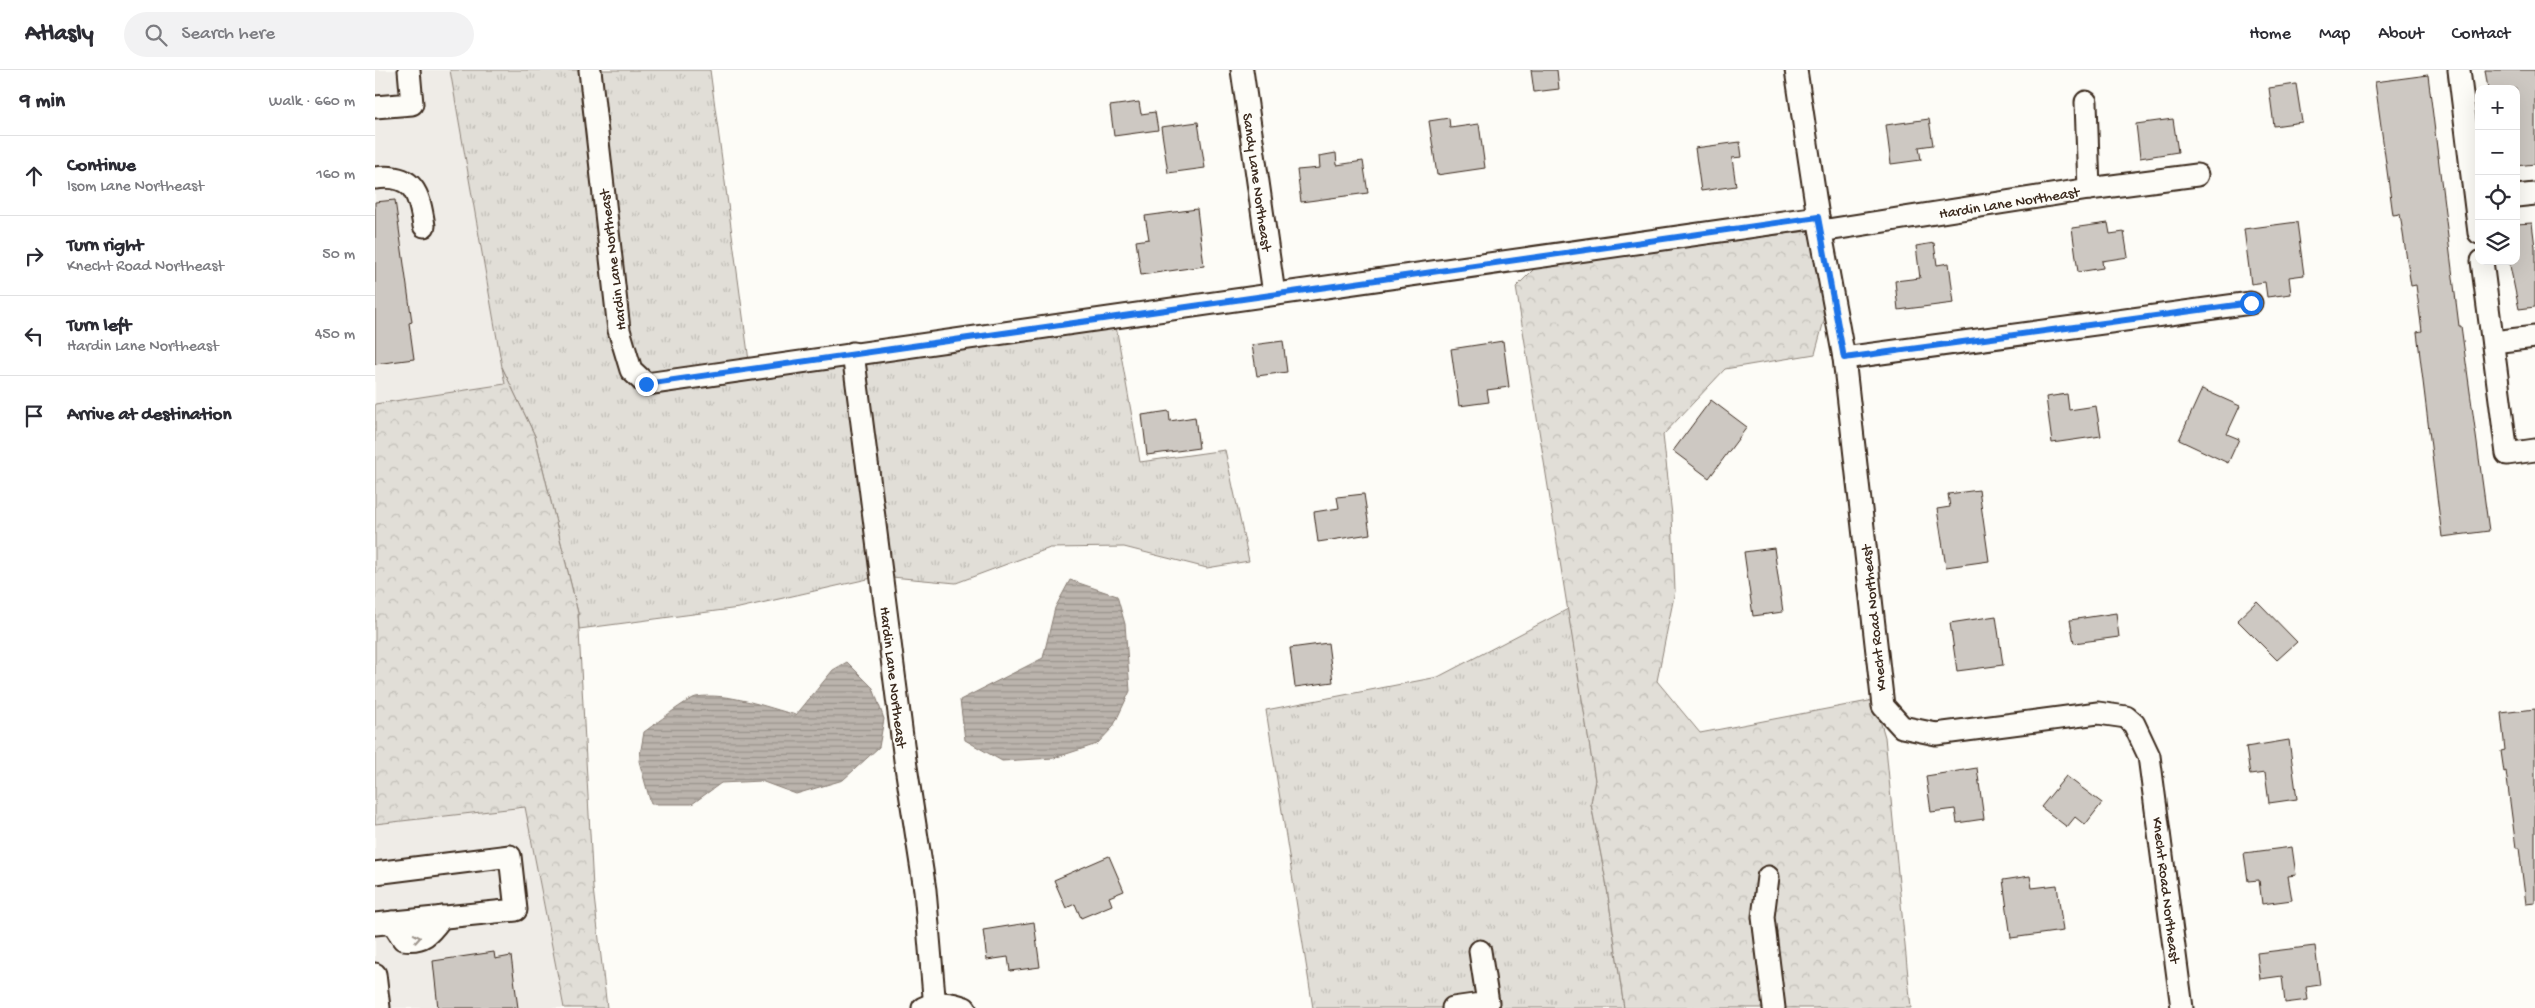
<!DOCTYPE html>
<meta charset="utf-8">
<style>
:root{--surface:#fff;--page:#f2f2f3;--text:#2b2b33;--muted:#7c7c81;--line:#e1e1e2}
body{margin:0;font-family:"Gochi Hand",sans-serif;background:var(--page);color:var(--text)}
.controls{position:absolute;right:15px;top:15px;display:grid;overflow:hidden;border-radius:10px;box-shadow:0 5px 20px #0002}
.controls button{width:45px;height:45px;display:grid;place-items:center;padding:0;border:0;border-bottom:1px solid var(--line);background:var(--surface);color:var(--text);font:25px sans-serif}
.stop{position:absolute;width:15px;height:15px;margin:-11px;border:4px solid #1a73e8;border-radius:50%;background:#fff}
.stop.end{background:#1a73e8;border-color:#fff;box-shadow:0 1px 5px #0008}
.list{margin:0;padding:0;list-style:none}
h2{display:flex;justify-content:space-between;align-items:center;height:65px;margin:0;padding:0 20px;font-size:21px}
h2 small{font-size:16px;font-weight:400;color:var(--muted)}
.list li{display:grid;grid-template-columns:32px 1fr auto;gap:15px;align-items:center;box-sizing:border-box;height:80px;padding:0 20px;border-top:1px solid var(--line)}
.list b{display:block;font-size:19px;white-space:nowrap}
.list p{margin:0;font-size:16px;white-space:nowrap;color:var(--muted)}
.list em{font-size:16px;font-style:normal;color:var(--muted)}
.icon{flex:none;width:28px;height:28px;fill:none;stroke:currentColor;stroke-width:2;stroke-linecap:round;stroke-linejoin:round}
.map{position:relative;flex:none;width:2160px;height:938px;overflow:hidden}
header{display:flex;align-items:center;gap:30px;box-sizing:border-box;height:70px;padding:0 25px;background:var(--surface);border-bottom:1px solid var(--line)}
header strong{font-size:24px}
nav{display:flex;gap:28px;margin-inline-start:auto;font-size:18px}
.search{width:350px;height:45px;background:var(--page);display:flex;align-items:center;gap:12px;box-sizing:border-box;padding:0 18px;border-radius:28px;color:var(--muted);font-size:19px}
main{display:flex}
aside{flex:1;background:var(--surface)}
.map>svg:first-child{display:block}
.built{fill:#efece7}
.grass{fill:url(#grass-tufts);stroke:#8e847a}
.forest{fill:url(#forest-crowns);stroke:#8e847a}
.water{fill:url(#water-rules);stroke:#887d74}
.building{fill:#cdc8c2;stroke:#3b2a1e}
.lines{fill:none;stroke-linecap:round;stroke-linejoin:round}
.minor-casing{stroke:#3b2a1e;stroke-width:25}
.minor{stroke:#fdfcf7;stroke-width:21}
.oneway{stroke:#9c938a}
.route{stroke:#1a73e8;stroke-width:6}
.labels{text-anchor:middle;stroke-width:4;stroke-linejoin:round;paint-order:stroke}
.street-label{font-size:15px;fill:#3b2a1e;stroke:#fdfcf7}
</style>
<header>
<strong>Atlasly</strong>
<div class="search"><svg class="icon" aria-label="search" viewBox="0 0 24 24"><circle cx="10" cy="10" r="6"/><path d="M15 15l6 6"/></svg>Search here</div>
<nav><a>Home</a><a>Map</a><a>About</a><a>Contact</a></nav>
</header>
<main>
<aside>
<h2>9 min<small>Walk · 660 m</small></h2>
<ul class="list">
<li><svg class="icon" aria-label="ahead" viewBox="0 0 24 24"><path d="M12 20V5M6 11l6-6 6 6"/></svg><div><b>Continue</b><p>Isom Lane Northeast</p></div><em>160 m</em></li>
<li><svg class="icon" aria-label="right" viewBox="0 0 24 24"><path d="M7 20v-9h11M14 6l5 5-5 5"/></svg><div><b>Turn right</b><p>Knecht Road Northeast</p></div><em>50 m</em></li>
<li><svg class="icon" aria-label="left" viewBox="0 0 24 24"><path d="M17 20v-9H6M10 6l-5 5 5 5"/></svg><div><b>Turn left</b><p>Hardin Lane Northeast</p></div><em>450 m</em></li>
<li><svg class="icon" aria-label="arrive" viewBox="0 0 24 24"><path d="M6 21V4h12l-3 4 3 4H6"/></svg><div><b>Arrive at destination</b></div></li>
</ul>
</aside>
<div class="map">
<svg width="2160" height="938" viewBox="0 0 2160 938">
<defs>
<pattern id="grass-tufts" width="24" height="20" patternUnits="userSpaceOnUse" patternTransform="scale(1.25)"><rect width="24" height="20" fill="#e1ded7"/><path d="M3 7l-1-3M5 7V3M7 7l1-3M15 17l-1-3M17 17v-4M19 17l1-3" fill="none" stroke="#c2bfb8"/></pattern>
<pattern id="forest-crowns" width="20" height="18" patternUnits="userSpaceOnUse" patternTransform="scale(1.25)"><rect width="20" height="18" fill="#e1ded7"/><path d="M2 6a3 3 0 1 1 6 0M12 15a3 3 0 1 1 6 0" fill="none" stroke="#c2bfb8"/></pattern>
<pattern id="water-rules" width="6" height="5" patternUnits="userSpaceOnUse" patternTransform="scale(1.25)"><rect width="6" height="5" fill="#bbb4ad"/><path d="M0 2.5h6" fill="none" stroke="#99938c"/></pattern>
</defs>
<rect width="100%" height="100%" fill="#fdfcf7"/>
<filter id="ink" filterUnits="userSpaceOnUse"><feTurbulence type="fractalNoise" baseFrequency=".02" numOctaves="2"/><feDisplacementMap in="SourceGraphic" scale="10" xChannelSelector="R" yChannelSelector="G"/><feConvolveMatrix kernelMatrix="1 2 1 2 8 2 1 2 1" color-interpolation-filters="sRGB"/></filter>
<g filter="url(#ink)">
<!-- built -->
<g class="built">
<path d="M0,0h75l55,314 -130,20z"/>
<path d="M150,737l39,201h-189v-184z"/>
</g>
<!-- grass -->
<g class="grass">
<path d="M75,0h260l39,291 365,-46 26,147 85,-12 24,111 -42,7 -83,-21 -74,1 -94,35 -75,-7 -142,32 -160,21 -1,-16 -43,-177 -33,-69z"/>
<path d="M1193,539l27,171 -4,24 15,77 18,127h-311l-47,-298 172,-33z"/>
</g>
<!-- forest -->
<g class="forest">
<path d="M1433,161l21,71 -14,52 -90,15 -62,66 9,80 3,76 -18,90 43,52 174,-33 11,37 26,271h-287l-18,-127 -15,-77 4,-24 -79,-493 20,-20z"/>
<path d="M127,297l33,69 43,177 15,275 14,120h-43l-39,-201 -150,17v-420l130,-20z"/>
</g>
<!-- water -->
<g class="water">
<path d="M695,510l47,16 8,28 5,67 -17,36 -16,17 -43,14 -52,3 -37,-21 -5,-40 83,-42 12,-50z"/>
<path d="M472,592l26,26 11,31 -5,28 -36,33 -47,14 -35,-13 -40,2 -29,21h-41l-12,-43 5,-29c10,-7 43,-33 52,-35 32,-5 70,10 100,18l37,-45z"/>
</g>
<!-- building -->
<g class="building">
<path d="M1156,0h26l2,19 -25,3z"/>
<path d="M2110,0h50v94l-19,2v-77h-28z"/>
<path d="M2053,5l31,251h2l28,205 -47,6 -25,-205 5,-1 -6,-46 -5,1 -11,-72 -7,1 -18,-133z"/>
<path d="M1921,14l6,38 -28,4 -5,-38z"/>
<path d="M764,32l2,12 14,-2 3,18 -44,6 -4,-30z"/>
<path d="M1074,48l1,10 29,-4 6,44 -48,7 -8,-54z"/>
<path d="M1554,49l4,26 -14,2 2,13 -30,4 -5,-39z"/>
<path d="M1798,49l5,33 -38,6 -4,-34z"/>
<path d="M823,52l7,46 -37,5 -7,-46z"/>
<path d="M1365,72l2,15 -10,1 4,28 -35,5 -6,-43z"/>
<path d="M961,83l1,12 26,-4 5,32 -67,9 -4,-32 23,-2 -1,-12z"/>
<path d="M20,130l17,122 -3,1 5,36 -39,5v-162z"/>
<path d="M822,139l7,57 -63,9 -5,-34 13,-2 -4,-23z"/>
<path d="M1922,152l7,53 -15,2 2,17 -24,3 -2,-15 -14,2 -7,-55z"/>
<path d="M1733,153l2,11 14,-2 4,25 -26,4 1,7 -25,4 -6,-44z"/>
<path d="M2157,153l3,24v60l-16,2 -10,-48h7v-37z"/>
<path d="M1559,173l3,22 12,-2 5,40 -56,7 -3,-29 25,-3 -4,-32z"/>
<path d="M908,271l4,31 -30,4 -5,-31z"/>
<path d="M1128,271l6,46 -22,3 2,12 -30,4 -8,-57z"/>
<path d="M1827,319l38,17 -13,28 12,5 -11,24 -49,-23z"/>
<path d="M1692,324l2,16 27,-4 5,30 -49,7 -6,-46z"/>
<path d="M1336,330l36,27 -38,51 -36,-27z"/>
<path d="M794,341l1,10 25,-4 4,31 -52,7 -5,-40z"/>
<path d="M1604,420l10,71 -43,6 -9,-58 13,-2 -2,-13z"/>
<path d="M989,424l6,40 -52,8 -4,-30 25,-4 -2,-11z"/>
<path d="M1399,478l9,64 -30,4 -9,-64z"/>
<path d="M1882,531l40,41 -20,18 -40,-40z"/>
<path d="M1741,543l3,24 -45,6 -4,-23z"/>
<path d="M1621,546l7,49 -46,6 -7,-48z"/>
<path d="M953,573l5,39 -38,5 -5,-39z"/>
<path d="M2160,639v194l-9,1 -7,-56h-3l-10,-77 -2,1 -3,-21 4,-1 -4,-37z"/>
<path d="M1914,670l8,59 -28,4 -4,-30 -15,2 -4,-28z"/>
<path d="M1602,698l7,51 -27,4 -2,-14 -24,3 -5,-36z"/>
<path d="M1691,706l36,27 -17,22 -10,-8 -8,10 -26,-20z"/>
<path d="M1917,777l4,28 -8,1 4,24 -30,4 -3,-24 -11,1 -4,-28z"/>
<path d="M734,786l15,35 -15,6 3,8 -31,13 -6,-14 -9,4 -12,-28z"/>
<path d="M1655,806l2,12 25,-3 6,46 -52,7 -8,-58z"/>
<path d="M659,852l6,45 -30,4 -2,-14 -21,3 -4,-30z"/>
<path d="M1940,876l5,39 -14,2 2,13 -23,3 -3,-27 -22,3 -3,-26z"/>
<path d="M119,882l1,7 16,-3 7,52h-80l-5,-47z"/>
</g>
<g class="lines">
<!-- minor casing -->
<g class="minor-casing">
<g id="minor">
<path d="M215,0l29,260 12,40 15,14 1172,-167"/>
<path d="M867,0l32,224"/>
<path d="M1421,0l22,147 26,141 39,348 19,21 34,7 162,-21 28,4 8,7 15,32 33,252"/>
<path d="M2084,0l20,163"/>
<path d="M1711,32l3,87"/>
<path d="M0,37l37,-3 -3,-34"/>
<path d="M0,108c39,-5 44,15 49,48"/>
<path d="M2141,126l19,-2"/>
<path d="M1446,161l268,-42 108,-14"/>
<path d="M2107,191l25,193 28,-4"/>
<path d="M2118,272l42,-5"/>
<path d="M478,283l52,407 20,130 10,118"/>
<path d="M1469,288l407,-55"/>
<path d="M0,803l135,-17 6,54 -141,14"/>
<path d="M1393,807l-5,40 11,91"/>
<path d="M17,852l11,17c21,3 27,-6 39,-22"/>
<path d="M0,904l4,34"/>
<path d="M548,938c15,-7 27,-6 42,0"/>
<path d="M1078,938l35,-5 -8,-52"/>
</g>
</g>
<!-- minor -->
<use href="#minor" class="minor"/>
</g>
<!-- one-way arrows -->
<defs><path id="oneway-chevron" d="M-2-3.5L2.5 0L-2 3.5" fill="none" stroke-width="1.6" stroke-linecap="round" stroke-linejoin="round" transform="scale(1.25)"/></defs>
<use class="oneway" href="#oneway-chevron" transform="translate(42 868) rotate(-10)"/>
</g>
<g class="lines" filter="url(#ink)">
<!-- route -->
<path class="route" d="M271,314l1172,-167 26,141 407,-55"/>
</g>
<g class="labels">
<!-- street labels -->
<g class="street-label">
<text transform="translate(883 112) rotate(82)" y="5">Sandy Lane Northeast</text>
<text transform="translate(1634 132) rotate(-9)" y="5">Hardin Lane Northeast</text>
<text transform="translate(237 190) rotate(-97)" y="5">Hardin Lane Northeast</text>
<text transform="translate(1498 548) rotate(-96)" y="5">Knecht Road Northeast</text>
<text transform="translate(519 607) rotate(83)" y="5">Hardin Lane Northeast</text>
<text transform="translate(1792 820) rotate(83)" y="5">Knecht Road Northeast</text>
</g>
</g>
</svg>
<div class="controls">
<button>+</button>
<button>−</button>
<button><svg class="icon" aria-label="locate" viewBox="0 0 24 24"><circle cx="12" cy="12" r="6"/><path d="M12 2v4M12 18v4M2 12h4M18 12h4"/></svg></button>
<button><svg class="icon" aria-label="layers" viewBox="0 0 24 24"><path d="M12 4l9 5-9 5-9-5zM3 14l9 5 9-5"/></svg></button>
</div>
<div class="stop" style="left:1876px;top:233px"></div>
<div class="stop end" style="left:271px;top:314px"></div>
</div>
</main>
